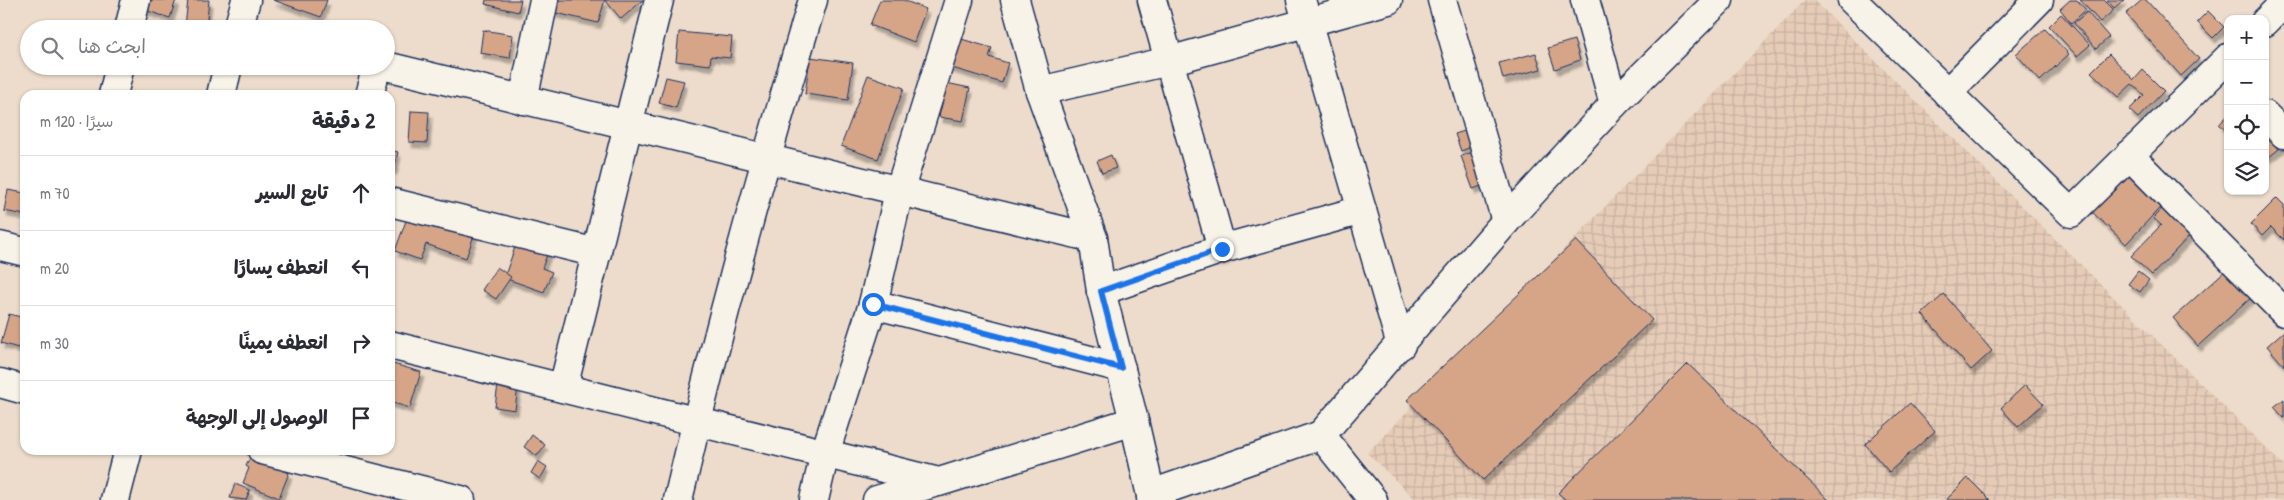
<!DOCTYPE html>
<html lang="ar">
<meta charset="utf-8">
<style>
:root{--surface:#fff;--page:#f7f7f7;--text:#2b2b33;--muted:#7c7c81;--line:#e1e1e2}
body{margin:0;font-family:"Patrick Hand","Playpen Sans Arabic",sans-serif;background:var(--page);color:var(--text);direction:rtl}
.controls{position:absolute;right:15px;top:15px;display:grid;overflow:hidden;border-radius:10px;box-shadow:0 1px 4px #0004}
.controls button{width:45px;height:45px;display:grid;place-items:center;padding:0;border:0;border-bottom:1px solid var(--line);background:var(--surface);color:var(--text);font:25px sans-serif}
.stop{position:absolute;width:15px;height:15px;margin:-11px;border:4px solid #1a73e8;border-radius:50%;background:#fff}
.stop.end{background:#1a73e8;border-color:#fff;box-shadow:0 1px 5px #0008}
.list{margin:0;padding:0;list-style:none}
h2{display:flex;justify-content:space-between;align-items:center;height:65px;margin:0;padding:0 20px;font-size:21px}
h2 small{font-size:16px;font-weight:400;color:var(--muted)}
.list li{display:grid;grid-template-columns:32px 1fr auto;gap:15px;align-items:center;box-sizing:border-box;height:75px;padding:0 20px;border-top:1px solid var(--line)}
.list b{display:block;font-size:19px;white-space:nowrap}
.list em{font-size:16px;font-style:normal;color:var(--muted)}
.icon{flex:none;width:28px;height:28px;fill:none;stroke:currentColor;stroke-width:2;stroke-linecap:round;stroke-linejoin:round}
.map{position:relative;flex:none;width:2284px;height:500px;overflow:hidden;direction:ltr}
.search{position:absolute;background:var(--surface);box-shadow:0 1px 4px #0004;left:20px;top:20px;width:375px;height:55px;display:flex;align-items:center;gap:12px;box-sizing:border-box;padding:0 18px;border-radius:28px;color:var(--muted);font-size:19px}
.panel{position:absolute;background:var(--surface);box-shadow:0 1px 4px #0004;left:20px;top:90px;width:375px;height:365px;border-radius:15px;direction:rtl}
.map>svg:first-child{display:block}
.industrial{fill:url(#industrial-grid)}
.building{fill:#d6a588;stroke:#1b2f5e;filter:url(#shadow)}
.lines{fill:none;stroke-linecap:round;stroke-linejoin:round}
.minor-casing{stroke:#1b2f5e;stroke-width:31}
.minor{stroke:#f7f3e8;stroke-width:28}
.route{stroke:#1a73e8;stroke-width:6}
</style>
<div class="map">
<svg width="2284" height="500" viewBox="0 0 2284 500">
<defs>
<pattern id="industrial-grid" width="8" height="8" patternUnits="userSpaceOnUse" patternTransform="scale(1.25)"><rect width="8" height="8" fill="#e6ccb7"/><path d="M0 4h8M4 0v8" fill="none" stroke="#c5b0a0"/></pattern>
<filter id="shadow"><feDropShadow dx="3" dy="5.5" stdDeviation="1" flood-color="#0004"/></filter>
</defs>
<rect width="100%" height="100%" fill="#eddccb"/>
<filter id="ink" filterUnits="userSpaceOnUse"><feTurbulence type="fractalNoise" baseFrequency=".02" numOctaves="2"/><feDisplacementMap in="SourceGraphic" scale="10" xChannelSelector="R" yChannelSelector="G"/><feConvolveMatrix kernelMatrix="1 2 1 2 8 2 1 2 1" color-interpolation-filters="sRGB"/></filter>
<g filter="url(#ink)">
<!-- industrial -->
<path class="industrial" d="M1805,0h9l470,466v34h-868l-49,-47z"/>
<!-- building -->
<g class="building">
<path d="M137,0h39l-6,18 -35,-11z"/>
<path d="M188,0h21l-3,29 -21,-3z"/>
<path d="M273,0h54l-6,17z"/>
<path d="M486,0h35l-3,12 -33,-8z"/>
<path d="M555,0h50l-7,23 -46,-11z"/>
<path d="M605,0h38l-22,19z"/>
<path d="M880,0h23l23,9 -12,33 -44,-17z"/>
<path d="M2070,0h7l9,10 -15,13 -11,-14z"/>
<path d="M2080,0h24l10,10 -14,12z"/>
<path d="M2107,0h17l-10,8z"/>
<path d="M2142,0h4l53,59 -18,17 -55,-62z"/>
<path d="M2208,11l16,16 -11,11 -16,-16z"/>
<path d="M2087,12l22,25 -13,12 -22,-26z"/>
<path d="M2061,14l29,31 -13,11 -28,-30z"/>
<path d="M2045,29l24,25 -29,27 -24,-27z"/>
<path d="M483,30l30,5 -3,23 -30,-5z"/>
<path d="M679,32l53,5 -2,21 -19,-2 -1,9 -34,-4z"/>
<path d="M958,38l34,10 -3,9 19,6 -6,20 -53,-16z"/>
<path d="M1574,40l6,20 -25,9 -7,-21z"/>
<path d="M1536,53l5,16 -38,10 -4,-16z"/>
<path d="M2109,54l25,26 9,-10 21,21 -26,27 -9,-8 15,-15 -12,-11 -14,13 -27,-25z"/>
<path d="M810,57l43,6 -5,37 -43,-6z"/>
<path d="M868,75l36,13 -26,71 -37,-13z"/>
<path d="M666,77l18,4 -8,27 -17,-5z"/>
<path d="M946,83l24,5 -7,33 -24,-4z"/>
<path d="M411,111l18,1 -2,31 -18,-1z"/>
<path d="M2228,114v17l-9,-6z"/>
<path d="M1474,128l5,16 -18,7 -6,-17z"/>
<path d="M2278,130l6,15 -15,12 -4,-5v-11z"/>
<path d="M1487,147l11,33 -25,9 -12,-33z"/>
<path d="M390,150l8,2 -4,17h-4z"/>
<path d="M1111,155l5,13 -14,5 -5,-12z"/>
<path d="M2135,166l34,32 -43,46 -34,-32z"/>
<path d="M8,190l17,3v22l-21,-4z"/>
<path d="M2277,198l7,7v35l-13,-13 -9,9 -11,-12z"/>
<path d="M2171,199l28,27 -47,49 -21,-19 30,-31 -8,-7z"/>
<path d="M411,207l65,23 -10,28 -40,-14 -6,16 -25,-9z"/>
<path d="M519,236l31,11 -8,21 10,4 -8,20 -40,-14z"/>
<path d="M1576,240l76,80 -169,160 -76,-80z"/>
<path d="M497,267l14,10 -15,22 -14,-9z"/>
<path d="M2228,268l25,28 -55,50 -25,-28z"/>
<path d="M2138,271l11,9 -9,12 -12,-8z"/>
<path d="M1944,294l48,57 -21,19 -49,-56z"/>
<path d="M9,314l16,4v32l-24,-7z"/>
<path d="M2284,331v35l-17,-20z"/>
<path d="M390,363l31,9 -11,36 -20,-6z"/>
<path d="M1688,364l141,136h-263l-8,-7z"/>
<path d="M500,369l20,2 -5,39 -20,-3z"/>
<path d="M2025,385l18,19 -25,23 -17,-19z"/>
<path d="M2284,399v19l-10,-11z"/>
<path d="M1910,403l25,28 -46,41 -24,-28z"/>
<path d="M532,435l13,10 -8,11 -13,-9z"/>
<path d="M251,456l38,17 -10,25 -36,-15 6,-15 -3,-2z"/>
<path d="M538,461l9,6 -7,12 -9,-6z"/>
<path d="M1968,478l22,22h-44z"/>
<path d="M235,484l15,6 -4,10 -16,-2z"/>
</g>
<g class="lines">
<!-- minor casing -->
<g class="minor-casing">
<g id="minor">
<path d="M1015,0l25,91 53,147 8,53 33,130 18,79"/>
<path d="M1152,0l70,249"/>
<path d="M1301,0l100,345"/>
<path d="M1442,0l64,221"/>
<path d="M1585,0l29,104"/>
<path d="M1852,0l219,213 157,-155"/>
<path d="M2265,22l19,-19"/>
<path d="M129,29l7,-29"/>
<path d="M238,29l8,-29"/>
<path d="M386,66l707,172"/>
<path d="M1040,91l129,-30 219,-61"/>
<path d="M1947,93l92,-93"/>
<path d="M113,95l7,-29"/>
<path d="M221,95l7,-29"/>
<path d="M369,95l8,-29"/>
<path d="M523,100l21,-100"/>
<path d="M2265,115l19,19"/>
<path d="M2129,155l155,157"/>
<path d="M390,202l207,51"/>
<path d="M0,246l25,6"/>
<path d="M1101,291l121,-42 140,-39"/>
<path d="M873,304l248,64"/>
<path d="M390,345l549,137 195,-61"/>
<path d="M0,383l25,7"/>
<path d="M563,388l96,-388"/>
<path d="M1321,435l185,-214 108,-117 105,-104"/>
<path d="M262,450l199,50"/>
<path d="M1151,498l15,-9 155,-54 52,65"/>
<path d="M115,500l13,-50"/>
<path d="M678,500c39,-168 85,-335 135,-500"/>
<path d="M814,500l11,-47 48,-149 26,-112 60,-192"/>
<path d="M877,500l60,-18"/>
</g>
</g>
<!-- minor -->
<use href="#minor" class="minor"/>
</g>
</g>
<g class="lines" filter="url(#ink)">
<!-- route -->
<path class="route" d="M873,304l248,64 -20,-77 121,-42"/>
</g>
</svg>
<div class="controls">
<button>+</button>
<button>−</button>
<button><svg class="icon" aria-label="locate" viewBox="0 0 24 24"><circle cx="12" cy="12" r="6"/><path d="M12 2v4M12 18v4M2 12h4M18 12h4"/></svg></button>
<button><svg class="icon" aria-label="layers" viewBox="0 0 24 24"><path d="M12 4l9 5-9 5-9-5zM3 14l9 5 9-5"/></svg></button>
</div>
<div class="stop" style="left:873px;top:304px"></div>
<div class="stop end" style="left:1222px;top:249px"></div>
<div class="search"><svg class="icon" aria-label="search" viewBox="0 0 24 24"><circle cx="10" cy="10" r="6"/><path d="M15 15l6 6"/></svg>ابحث هنا</div>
<section class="panel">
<h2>2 دقيقة<small>سيرًا · 120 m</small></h2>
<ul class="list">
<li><svg class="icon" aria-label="ahead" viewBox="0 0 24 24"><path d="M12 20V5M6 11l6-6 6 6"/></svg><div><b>تابع السير</b></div><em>70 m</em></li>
<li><svg class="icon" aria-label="left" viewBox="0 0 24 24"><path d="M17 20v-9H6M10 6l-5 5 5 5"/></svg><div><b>انعطف يسارًا</b></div><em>20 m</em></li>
<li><svg class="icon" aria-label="right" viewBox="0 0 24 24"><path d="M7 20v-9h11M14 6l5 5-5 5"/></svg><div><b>انعطف يمينًا</b></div><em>30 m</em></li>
<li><svg class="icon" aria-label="arrive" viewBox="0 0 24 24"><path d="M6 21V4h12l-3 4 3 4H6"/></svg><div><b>الوصول إلى الوجهة</b></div></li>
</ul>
</section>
</div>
